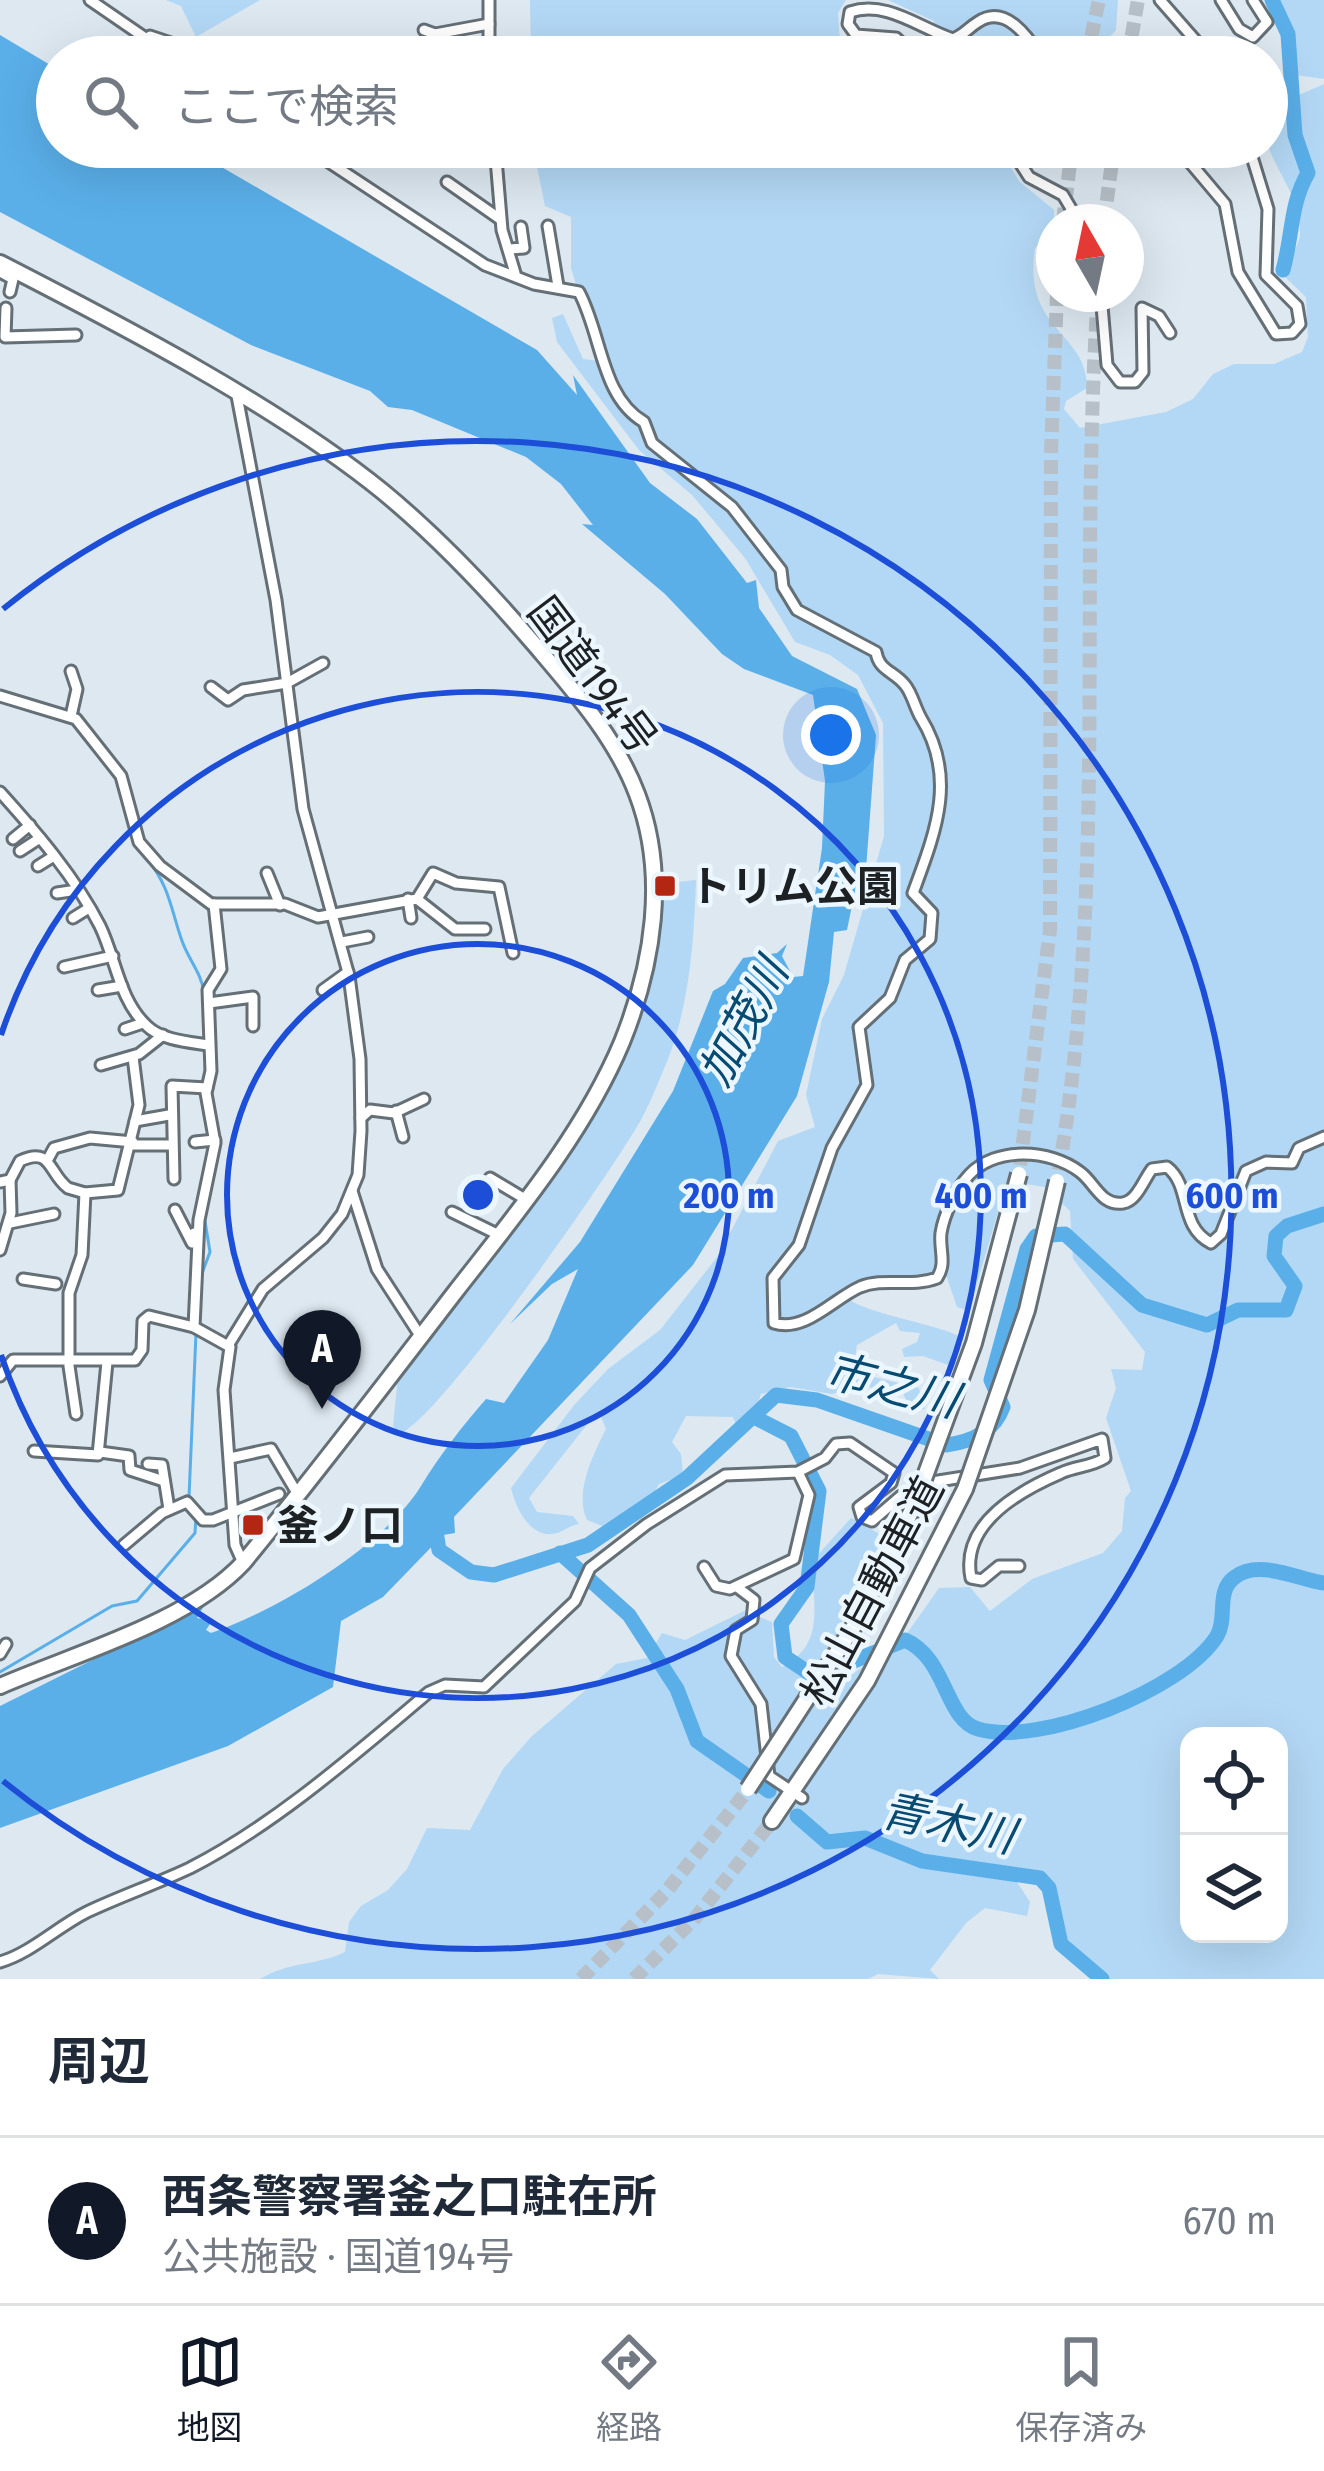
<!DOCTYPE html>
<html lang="ja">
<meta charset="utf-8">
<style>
:root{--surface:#fff;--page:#f2f2f3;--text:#1f2937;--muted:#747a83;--line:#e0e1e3;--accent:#111827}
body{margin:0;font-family:"Fira Sans Condensed","Noto Sans JP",sans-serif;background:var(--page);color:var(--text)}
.controls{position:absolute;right:36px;bottom:36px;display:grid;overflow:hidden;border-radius:24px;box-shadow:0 12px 48px #0002}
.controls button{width:108px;height:108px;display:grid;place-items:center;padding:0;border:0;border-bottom:3px solid var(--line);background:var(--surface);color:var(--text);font:60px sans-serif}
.compass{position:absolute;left:1036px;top:204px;width:108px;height:108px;border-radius:50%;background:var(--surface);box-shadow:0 12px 48px #0002;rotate:351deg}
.you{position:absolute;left:831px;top:735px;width:42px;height:42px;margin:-30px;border:9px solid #fff;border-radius:50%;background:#1a73e8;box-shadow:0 0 0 18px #1a73e833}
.badge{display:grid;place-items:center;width:78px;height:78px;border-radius:50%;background:var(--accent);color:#fff;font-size:39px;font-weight:700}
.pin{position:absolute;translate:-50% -99px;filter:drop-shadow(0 3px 6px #0008)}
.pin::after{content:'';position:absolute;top:63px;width:42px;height:36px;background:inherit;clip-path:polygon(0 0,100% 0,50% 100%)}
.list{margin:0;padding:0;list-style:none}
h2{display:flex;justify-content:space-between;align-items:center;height:156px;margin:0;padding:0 48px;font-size:51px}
h2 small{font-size:39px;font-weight:400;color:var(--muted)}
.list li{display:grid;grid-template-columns:78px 1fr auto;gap:36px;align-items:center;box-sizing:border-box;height:168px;padding:0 48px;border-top:3px solid var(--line)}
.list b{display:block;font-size:45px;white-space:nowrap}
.list p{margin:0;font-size:39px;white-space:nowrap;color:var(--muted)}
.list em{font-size:39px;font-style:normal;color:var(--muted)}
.icon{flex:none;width:66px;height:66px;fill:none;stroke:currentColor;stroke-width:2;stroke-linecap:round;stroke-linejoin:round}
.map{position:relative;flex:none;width:1324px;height:1979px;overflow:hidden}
.search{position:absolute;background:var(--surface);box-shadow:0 12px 48px #0002;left:36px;right:36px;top:36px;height:132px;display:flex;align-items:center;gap:30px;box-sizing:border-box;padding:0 42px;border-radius:66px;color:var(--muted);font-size:45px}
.sheet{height:324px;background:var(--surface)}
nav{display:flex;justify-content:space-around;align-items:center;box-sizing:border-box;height:168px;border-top:3px solid var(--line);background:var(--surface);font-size:33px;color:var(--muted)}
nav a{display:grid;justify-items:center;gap:6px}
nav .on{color:var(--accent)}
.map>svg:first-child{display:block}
.green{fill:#b3d8f5;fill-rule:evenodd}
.water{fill:#5aafe9}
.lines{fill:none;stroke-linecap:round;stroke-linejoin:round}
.stream{stroke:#5aafe9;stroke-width:3}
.river{stroke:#5aafe9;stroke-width:15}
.highway-tunnel{stroke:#b7c0c8;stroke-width:14;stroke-dasharray:14 7;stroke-linecap:butt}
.minor-casing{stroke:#656f76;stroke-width:15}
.highway-casing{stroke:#656f76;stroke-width:20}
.minor{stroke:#fff;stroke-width:9}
.highway{stroke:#fff;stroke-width:14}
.highway-bridge-casing{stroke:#656f76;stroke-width:20;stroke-linecap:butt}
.highway-bridge{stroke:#fff;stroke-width:14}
.ring{fill:none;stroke:#1d4ed8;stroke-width:6}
.poi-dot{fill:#b32612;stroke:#ebf6fe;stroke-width:4.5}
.labels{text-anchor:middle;stroke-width:9;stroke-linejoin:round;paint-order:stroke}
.street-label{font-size:42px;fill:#1d2124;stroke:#ebf6fe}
.poi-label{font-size:42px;font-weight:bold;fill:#1d2124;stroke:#ebf6fe;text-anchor:start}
.water-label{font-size:45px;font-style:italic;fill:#074b72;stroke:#ebf6fe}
.centre{fill:#1d4ed8;stroke:#ebf6fe;stroke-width:6}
.ring-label{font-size:36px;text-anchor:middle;font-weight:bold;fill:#1d4ed8;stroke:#ebf6fe;stroke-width:9;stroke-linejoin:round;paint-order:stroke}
</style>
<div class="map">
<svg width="1324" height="1979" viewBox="0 0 1324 1979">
<rect width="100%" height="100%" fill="#dde8f1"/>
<!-- green -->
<g class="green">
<path d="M166,0h94l-64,37 -15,-31z"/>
<path d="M530,0h316l-8,13 3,44h-310z"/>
<path d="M888,0h230l-2,30 -8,9 -31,11 -44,-13 -9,8 7,12h-98l1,-36z"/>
<path d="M1278,0h46v79l-35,-5 -4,-13 8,-20z"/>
<path d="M1324,84v1895h-214l-44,-41 -12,-52 -12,-11 -27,-4 -2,5 17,26 -3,14 -42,-8 -19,15 -36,47 9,9 -61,-5 -10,5h-608c30,-18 56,-13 85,-27l4,-30 12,-16 27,-16 19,-21 20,-41 43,2 33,-61 29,-33 84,-72 31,-6 15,-25 23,7 59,-29 28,11 2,35 8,10c48,-25 27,-68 32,-108l37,-41 27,15 6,11c-24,47 -56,70 -42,127l11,3 55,-42 31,-44 31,-1 20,24 42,-32 71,-26 19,-22 3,-33 6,-7 -25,-73 10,-30 -5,-19 31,1 3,-18 -72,-93 -3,-48 -25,-24 -38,-6 -38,130 -12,-4 -12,-35 -17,7 -44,2 -40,13c9,18 92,29 117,43l-13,28 -25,-9 -19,1 -2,-8 15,-7 3,-9 -20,-2 -4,-8 -39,22 -3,19 7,10 58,14 6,21 -15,1 -7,-17 -41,-7 -30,8 -42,-7 -29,7 -7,22 -16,14 -5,-13 -47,-1 -14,26 9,12 2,21 -24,9 -9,16 -45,27 -18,-7c-13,-27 6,-65 19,-91l-5,-12h-8l-64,81 8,14 36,4 6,8c-7,1 -13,5 -19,8 -28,11 -44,-23 -49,-44l64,-84 33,-35 52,-39 58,-74 60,-115 37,-14 -9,-32 16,-76 22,-44 40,-139 -1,-113 -25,-48 -28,-20 -35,-13 -50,-84 -53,-63 -53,-45 -82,-108 -5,-24 11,-4 20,45 16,2 -28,-93v-51l-26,-11 -12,-59h465l21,34 35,29v21l-19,17c-13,83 53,84 52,140l-21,13 -2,8 16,19 86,-16 27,-13 20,-25 21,-10h40l28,-12 6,-15 -2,-40 -21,-20c1,-18 14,-28 15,-43 1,-34 -21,-58 -32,-88 -3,-10 -1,-26 -1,-37zM1189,1736h90v198h-90z"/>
<path d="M696,880c-2,60 -6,122 -28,179 -8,19 -16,40 -26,59 -26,48 -204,304 -243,316l-6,-8 5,-50 92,-117 124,-180 35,-94 15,-93 5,-9z"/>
</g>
<!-- water -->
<path class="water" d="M0,35l57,34v78h130l350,203 40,45 -4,-20 77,108 47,36 50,64 9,-3 3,28 33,48 65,33 19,46 -10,134 -9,12 -10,49 -13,2 -5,50 -32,114 -104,169 -239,252 1,16 -12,2 -60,62 -42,24 -8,66 -105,59 -228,82v-122l205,-102 -8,14 15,3 -6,9 5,3c66,-22 173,-87 210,-147 18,-30 43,-62 65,-87l18,4 44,-63 30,-71 -26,15 -42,40 70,-82 93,-151 40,-100 12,-7 18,-26 34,-5 10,-9 -5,12 11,21 10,-1 19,-128 3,-67 -12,-86 -69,-26 -22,-15 -57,-60 -83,-70 11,1 -32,-41 -35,-27 -114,-47 -24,-3 -18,-16 -119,-46 -251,-133z"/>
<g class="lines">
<!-- stream -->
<g class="stream">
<path d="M11,704l48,13"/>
<path d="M120,791l16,54"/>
<path d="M146,857c23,29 24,48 35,81 6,20 21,35 23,55"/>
<path d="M205,1077l1,-27"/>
<path d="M201,1276l9,-24 -6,-37"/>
<path d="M189,1497l7,-164"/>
<path d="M0,1672l112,-66 25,-5 58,-68 1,-17"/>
</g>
<!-- river -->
<g class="river">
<path d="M1272,0l16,34 7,101 13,38c-18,31 -15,61 -25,97"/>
<path d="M756,1418l35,18 28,55 -12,96 -26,37 4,33 30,20 90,-37c42,18 40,80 73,89 61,18 205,-39 239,-93 11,-18 -2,-45 18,-59 24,-18 62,2 89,6"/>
<path d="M435,1525l4,25 32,22 23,3 94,-30 99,-67 89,-83 41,5 129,45c24,-3 48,-13 57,-38l-12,-27 36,-131 9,-13 29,-2 77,71 65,20 31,-15h48l9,-24 -21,-30 2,-20 11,-10 37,-12"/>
<path d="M560,1553l69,62 48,74 20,52 72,50"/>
<path d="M797,1816l30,26 38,-4 57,23 118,17 9,10 12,56 41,35"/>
</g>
<!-- highway-tunnel -->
<g class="highway-tunnel">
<path d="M1087,57l12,-57"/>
<path d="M1128,57l10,-57"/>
<path d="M1063,222l9,-75"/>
<path d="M1104,222l10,-75"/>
<path d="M1020,1165l30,-235 1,-478 6,-158"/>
<path d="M1059,1170c49,-290 19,-583 39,-876"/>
<path d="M581,1979l84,-86 78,-97"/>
<path d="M634,1979l62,-62 76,-96"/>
</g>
<!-- minor casing -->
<g class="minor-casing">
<g id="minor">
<path d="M90,0l83,57"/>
<path d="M489,0v57"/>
<path d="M1160,0l50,57"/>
<path d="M1221,0l18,29 14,8 14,-15 -14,-22"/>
<path d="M424,30l11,4 54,-10"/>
<path d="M150,36l42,14"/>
<path d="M468,57l21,-3"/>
<path d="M916,57l-20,-19 -40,-3 -8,-11 2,-12c37,-12 69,16 103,27 11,-4 15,-11 25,-17 27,-18 50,14 62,35"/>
<path d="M306,147l179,118 49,19 45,8c23,43 22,105 65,130l8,21 80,64 49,63 2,17 14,23 79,42c3,19 18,19 29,33 7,8 10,23 16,33 37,60 14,115 -8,175l19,20 -2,26 -25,21 -15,38 -31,29 8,58 -35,63 -33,97 -26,33 1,45c31,10 59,-24 86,-36 24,-10 51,1 77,-9 10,-15 2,-28 4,-45 3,-19 15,-44 28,-58 27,-29 81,-26 111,-3 15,11 21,34 43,31 14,-2 21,-24 29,-34l15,-2c25,19 11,59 44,76l10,-9 25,-63 20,-9 26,1 7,-15 25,-11"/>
<path d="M495,147l7,83 13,43"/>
<path d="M1010,147l19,30 34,18 16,27"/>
<path d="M1177,147l48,57 13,68 38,62 16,-1 8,-9 -3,-18 -31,-31 2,-66 -19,-62"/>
<path d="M447,182l53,37"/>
<path d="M548,226l10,60"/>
<path d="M509,249l15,-1 -3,-21"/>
<path d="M0,272l13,7 -3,13"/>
<path d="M1101,294l6,71 13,17h15l8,-10 -1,-64 17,8 11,17"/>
<path d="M6,308l-1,29 71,-2"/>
<path d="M71,671l6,18 -6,27"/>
<path d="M211,687l17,13 15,-10 44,-7 36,-20"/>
<path d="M0,696l76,23 45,57 18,66 21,24 51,38h74l33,13 99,-18 16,-26 23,10 43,4 14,66"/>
<path d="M0,792c37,41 75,85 100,134 16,33 19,74 47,100 14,14 42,16 61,19"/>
<path d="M13,839l17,-14"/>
<path d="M20,851l20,-13"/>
<path d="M38,866l16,-10"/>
<path d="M267,873l13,32"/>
<path d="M57,893l20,-3"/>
<path d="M408,899l3,19"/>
<path d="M417,899l38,30h30"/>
<path d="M214,904l7,65 -13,21 3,81 -5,22 9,50 -16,77 -5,107 36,20 -6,43 11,155 8,18"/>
<path d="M73,918l16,-10"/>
<path d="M342,942l26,-5"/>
<path d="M64,967l49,-11"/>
<path d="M98,990l24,-4"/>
<path d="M323,990l25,-18"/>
<path d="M209,1003l44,-6v29"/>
<path d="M125,1029l18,-6"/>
<path d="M101,1065l38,-11 24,-19"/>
<path d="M396,1111l7,26"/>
<path d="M361,1118l9,-8 24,3 30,-14"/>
<path d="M135,1121l34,-6"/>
<path d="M195,1142l20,-2"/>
<path d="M132,1145h39"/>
<path d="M48,1159l6,-11 36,-10 43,4"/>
<path d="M490,1178l35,21"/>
<path d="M174,1179l-2,-93 35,2"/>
<path d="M0,1182l10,-2 10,-19c32,-15 28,12 48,27l17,5 33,-3 21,-85 -6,-48"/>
<path d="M352,1191l25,78 44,68"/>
<path d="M175,1210l17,33 2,-10"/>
<path d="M452,1212l47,23"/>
<path d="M10,1223l44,-9"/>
<path d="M0,1250l11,-37 -1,-33"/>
<path d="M23,1279l33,5"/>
<path d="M229,1344l34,-55 60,-51 19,-24 16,-39 3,-44 -1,-72 -11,-83 -46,-167 -27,-209 -39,-204"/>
<path d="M0,1376l13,-16h122l7,-10 1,-29 6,-5 45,11"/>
<path d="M76,1414l-7,-48v-73l13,-38 3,-62"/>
<path d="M34,1451l64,4 9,-93"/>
<path d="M100,1452l29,4 1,14 34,11"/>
<path d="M230,1458l41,-9 26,44"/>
<path d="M148,1464l14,1 7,44"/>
<path d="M124,1545l38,-32 25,-11 16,18h10l66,-26"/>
<path d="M704,1567l12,19 14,3 64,-30 15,-64 -11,-23"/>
<path d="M737,1587l17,13 -2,20 -16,10 -5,26 30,48 8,72 33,22"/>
<path d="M0,1654l6,-10"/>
<path d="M0,1962c31,-9 57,-35 87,-50 34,-16 69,-28 103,-44 86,-44 165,-114 239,-176l16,-7 39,2 91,-86 15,-33 57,-44 78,-49 73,-3 27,-14 11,-14 14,-1 44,30 -3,10 -32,24 3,10 10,4 29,-25 31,-14 88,-14 82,-29 3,19c-14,9 -29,8 -44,15 -42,18 -101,51 -90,105l11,2 17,-14h20"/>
</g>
</g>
<!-- highway casing -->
<g class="highway-casing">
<g id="highway">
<path d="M0,263c121,62 277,143 382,228 56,46 106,99 153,154 39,46 81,93 102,149 31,81 16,171 -15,248 -38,91 -106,172 -166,249 -70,91 -140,183 -213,272 -55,59 -169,91 -243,123"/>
<path d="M854,1626l60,-120"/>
<path d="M772,1821l95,-140 98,-192"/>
</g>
</g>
<!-- minor -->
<use href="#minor" class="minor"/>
<!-- highway -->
<use href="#highway" class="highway"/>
<!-- highway-bridge casing -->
<g class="highway-bridge-casing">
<g id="highway-bridge">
<path d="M965,1489l62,-179 30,-129"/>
<path d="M914,1506l60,-163 45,-169"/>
<path d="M748,1789l106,-163"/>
</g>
</g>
<!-- highway-bridge -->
<use href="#highway-bridge" class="highway-bridge"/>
</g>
<!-- distance rings -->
<g class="ring">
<circle cx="478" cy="1195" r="251"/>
<path d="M1 1035A503 503 0 1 1 1 1355"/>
<path d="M3 609A754 754 0 1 1 3 1781"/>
</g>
<!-- markers -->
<g class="poi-dot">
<rect x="653" y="874" width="24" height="24" rx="6"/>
<rect x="241" y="1513" width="24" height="24" rx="6"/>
</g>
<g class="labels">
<!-- street labels -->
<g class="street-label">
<text transform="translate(593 675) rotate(53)" y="15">国道194号</text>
<text transform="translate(872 1591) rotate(-62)" y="15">松山自動車道</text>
</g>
<!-- poi labels -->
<g class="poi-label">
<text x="689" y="901">トリム公園</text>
<text x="277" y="1540">釜ノ口</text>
</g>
<!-- water labels -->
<g class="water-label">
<text transform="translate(743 1022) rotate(-62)" y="16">加茂川</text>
<text transform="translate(892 1385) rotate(14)" y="16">市之川</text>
<text transform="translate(948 1823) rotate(12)" y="16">青木川</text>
</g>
</g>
<circle cx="478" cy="1195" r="18" class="centre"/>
<g class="ring-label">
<text x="729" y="1208">200 m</text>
<text x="981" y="1208">400 m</text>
<text x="1232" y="1208">600 m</text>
</g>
</svg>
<div class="controls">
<button><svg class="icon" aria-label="locate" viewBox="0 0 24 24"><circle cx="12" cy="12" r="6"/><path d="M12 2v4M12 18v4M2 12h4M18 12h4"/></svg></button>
<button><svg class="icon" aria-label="layers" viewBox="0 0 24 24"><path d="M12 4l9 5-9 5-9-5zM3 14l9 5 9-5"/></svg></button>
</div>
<svg class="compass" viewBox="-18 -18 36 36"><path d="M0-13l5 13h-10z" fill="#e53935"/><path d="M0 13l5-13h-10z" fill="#747a83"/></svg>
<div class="you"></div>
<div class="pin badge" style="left:322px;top:1409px">A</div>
<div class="search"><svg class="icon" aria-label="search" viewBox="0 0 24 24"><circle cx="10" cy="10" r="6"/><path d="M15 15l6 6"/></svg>ここで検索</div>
</div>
<section class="sheet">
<h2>周辺<small></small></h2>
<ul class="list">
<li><span class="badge">A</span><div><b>西条警察署釜之口駐在所</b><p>公共施設 · 国道194号</p></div><em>670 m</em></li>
</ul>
</section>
<nav>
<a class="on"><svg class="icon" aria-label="map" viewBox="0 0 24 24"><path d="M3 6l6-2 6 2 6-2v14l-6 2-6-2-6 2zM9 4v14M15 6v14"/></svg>地図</a>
<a><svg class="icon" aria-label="directions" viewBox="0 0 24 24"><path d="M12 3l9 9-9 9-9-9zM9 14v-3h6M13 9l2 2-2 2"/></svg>経路</a>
<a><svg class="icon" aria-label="saved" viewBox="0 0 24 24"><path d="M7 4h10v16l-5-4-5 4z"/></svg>保存済み</a>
</nav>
